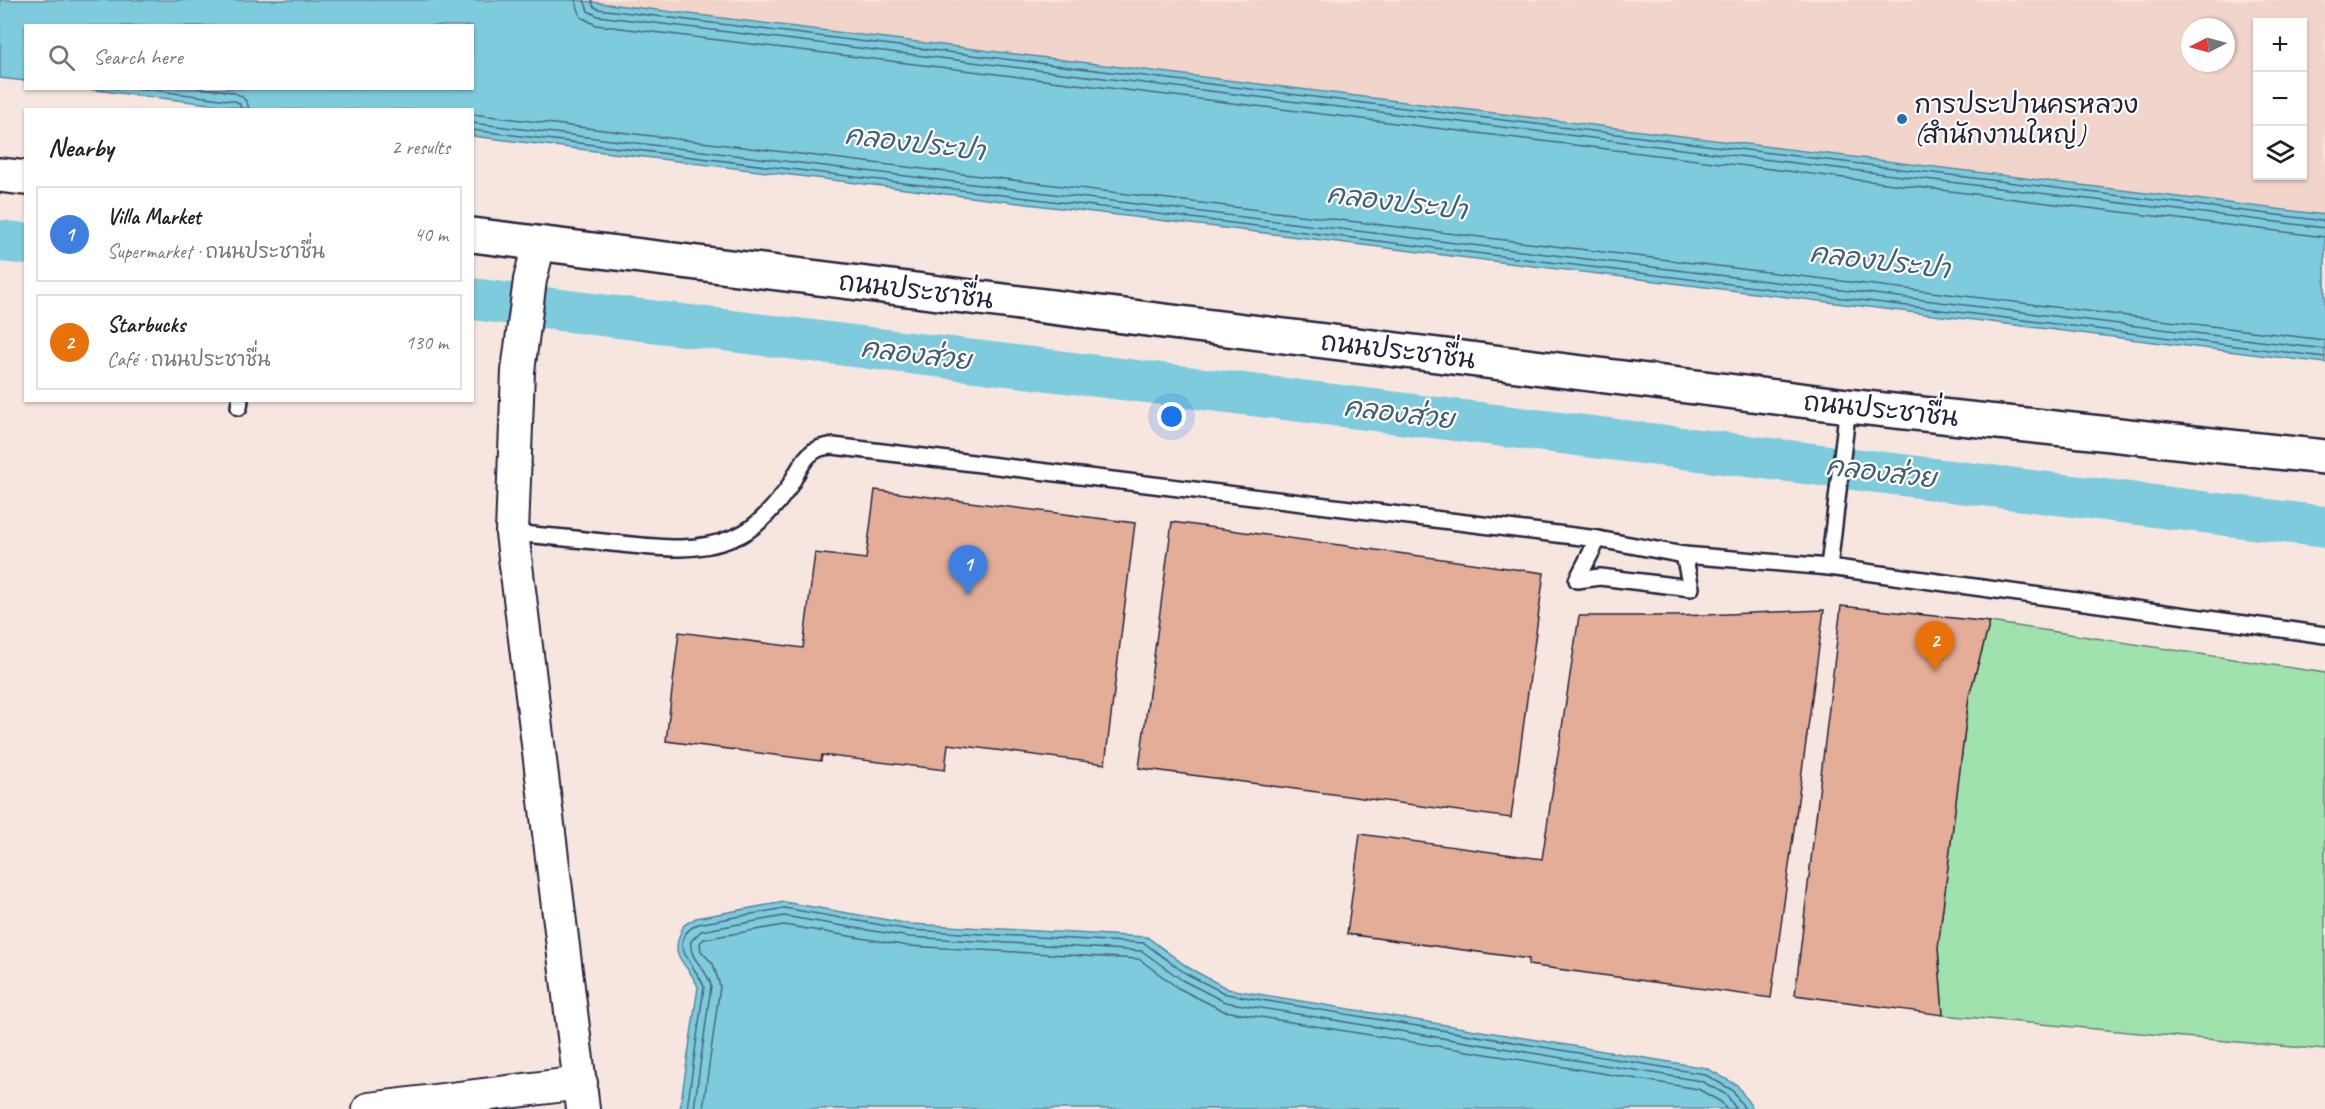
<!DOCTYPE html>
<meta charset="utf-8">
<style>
:root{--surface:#fff;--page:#f2f2f2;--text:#222;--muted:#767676;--line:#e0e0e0;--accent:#1f6fb2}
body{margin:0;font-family:Caveat,"Playpen Sans Thai",sans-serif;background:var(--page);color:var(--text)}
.controls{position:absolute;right:18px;top:18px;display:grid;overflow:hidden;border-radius:0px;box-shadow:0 2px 4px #0004}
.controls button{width:54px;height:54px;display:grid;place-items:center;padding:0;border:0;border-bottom:2px solid var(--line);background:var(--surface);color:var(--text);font:30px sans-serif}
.compass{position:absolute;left:2181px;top:18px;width:54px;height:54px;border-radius:50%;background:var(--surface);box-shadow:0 2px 4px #0004;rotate:264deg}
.you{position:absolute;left:1172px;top:417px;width:21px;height:21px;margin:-15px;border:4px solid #fff;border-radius:50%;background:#1a73e8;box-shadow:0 0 0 9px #1a73e833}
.badge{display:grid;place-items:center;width:39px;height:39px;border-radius:50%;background:var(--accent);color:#fff;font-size:20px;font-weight:700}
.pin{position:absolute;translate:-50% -50px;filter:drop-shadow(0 2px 3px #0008)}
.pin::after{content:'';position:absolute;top:32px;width:21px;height:18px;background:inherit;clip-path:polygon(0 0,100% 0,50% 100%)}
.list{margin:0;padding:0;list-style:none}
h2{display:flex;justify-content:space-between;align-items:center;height:78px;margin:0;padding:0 24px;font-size:26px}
h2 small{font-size:20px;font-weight:400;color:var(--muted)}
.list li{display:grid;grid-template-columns:39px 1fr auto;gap:18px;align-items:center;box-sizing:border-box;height:96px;margin:0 12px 12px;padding:0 12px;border:2px solid var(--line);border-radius:0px}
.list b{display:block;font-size:22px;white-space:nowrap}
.list p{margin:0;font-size:20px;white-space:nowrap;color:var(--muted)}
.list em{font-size:20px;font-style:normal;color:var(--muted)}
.icon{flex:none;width:33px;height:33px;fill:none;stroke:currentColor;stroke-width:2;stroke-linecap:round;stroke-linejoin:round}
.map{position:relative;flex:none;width:2325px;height:1109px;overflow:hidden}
.search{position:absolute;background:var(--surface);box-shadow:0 2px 4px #0004;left:24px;top:24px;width:450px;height:66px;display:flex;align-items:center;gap:15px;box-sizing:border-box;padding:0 21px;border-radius:0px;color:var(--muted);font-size:22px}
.panel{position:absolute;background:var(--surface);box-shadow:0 2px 4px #0004;left:24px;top:108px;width:450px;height:294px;border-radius:0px}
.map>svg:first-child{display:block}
.built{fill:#f1d5ca;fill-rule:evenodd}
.green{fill:#9fe2ad;stroke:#608274;stroke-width:1.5}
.water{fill:#7ecbdd;stroke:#59879c;stroke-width:1.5}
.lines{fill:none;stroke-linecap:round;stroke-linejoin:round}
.shore{stroke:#47667c;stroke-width:1.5}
.canal{stroke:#7ecbdd;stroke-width:42}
.building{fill:#e3ad98;stroke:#22223b;stroke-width:1.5}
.service-casing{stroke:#22223b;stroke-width:20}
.minor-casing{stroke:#22223b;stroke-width:36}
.secondary-casing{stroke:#22223b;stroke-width:38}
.service{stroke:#fff;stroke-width:15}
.minor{stroke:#fff;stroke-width:32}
.secondary{stroke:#fff;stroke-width:33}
.poi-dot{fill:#1f6fb2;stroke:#fff;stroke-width:2}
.labels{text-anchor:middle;stroke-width:4.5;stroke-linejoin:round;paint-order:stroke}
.poi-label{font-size:26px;fill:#22223b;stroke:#fff;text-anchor:start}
.street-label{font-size:26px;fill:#22223b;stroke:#fff}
.water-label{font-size:27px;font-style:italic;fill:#425d74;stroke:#fff}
</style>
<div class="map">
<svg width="2325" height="1109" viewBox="0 0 2325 1109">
<rect width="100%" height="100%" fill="#f7e6e0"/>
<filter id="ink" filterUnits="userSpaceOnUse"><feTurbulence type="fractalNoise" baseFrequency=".0167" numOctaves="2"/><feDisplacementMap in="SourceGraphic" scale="12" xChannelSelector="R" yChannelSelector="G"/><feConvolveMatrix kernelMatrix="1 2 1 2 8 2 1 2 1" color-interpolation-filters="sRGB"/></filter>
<g filter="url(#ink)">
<!-- built -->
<path class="built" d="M575,0h1750v215zM2258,22h44v154h-44zM2190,27h36v36h-36z"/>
<!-- green -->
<path class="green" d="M1990,622l335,51v377l-382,-35 -5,-67 31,-252z"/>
<!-- water -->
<g class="water">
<path d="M0,0h575l1750,215v148l-1852,-227 -1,-26h-213l-172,-21 385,-1v-62h-446l-1,55 -25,-3z"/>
<path d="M784,902l127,22 236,13 42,31 39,21 478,79 31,17 16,24h-1073l18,-122c-11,-28 -32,-26 -14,-62l12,-7z"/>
</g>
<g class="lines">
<!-- shore -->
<g class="shore">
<path d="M575,0l6,17 15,8 1729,212"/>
<path d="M584,0l4,11 10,5 1727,212"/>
<path d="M592,0l1,6 5,3 1727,212"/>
<path d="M137,88l98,13 5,3 1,6"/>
<path d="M198,88c17,3 49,-1 51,22"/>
<path d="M472,114l1853,226"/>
<path d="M472,123l1853,226"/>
<path d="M472,130l1853,227"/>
<path d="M687,1109l17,-122c-7,-22 -42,-44 -6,-63l86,-16 126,22 234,13 41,30 41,21 478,80 28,16 13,19"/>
<path d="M694,1109l17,-123c-3,-18 -23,-26 -20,-45l10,-10 83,-15 125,21 233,14 40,29 43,22 476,79 26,14 9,14"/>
<path d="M703,1109l17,-123 -7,-22 -12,-13 -1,-8 4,-4 80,-14 124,21 231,13 39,29 46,23 474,78 23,13 5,7"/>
</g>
<!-- canal -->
<g class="canal">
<path d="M0,241l26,3"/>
<path d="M472,299l1853,228"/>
</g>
</g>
<!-- building -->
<g class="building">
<path d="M875,490l260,33 -30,241 -157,-20 -3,26 -123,-15 -1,6 -155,-20 13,-109 124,16 12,-95 51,6z"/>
<path d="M1172,522l372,51 -33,245 -372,-50z"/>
<path d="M1841,606l149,16 -21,74 -31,252 5,67 -148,-20z"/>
<path d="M1824,610l-53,388 -243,-33 1,-6 -182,-25 13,-100 182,25 37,-243h101z"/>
</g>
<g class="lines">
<!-- service casing -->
<g class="service-casing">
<g id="service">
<path d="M239,407l1,-7"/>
<path d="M512,533c33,3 66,6 100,10 41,4 82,11 121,-5 22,-8 41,-30 54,-48 13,-19 17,-44 46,-44l765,93 86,16 145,12 496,68"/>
<path d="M1598,539l-21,41 23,-3 91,11 -7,-33"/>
<path d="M1829,567l19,-161"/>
</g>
</g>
<!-- minor casing -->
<g class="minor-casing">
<g id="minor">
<path d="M539,243l-9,37 -12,91 -6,162 71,576"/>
<path d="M369,1109l212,-26"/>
</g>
</g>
<!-- secondary casing -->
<g class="secondary-casing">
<g id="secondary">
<path d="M0,175l26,3"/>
<path d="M472,235l1376,171 477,51"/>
</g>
</g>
<!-- service -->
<use href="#service" class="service"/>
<!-- minor -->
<use href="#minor" class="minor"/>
<!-- secondary -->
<use href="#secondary" class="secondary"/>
</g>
</g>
<!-- markers -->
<circle class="poi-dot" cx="1902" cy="119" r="6"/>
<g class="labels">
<!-- poi labels -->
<g class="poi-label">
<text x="1914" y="113">การประปานครหลวง<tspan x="1914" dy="30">(สำนักงานใหญ่)</tspan></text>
</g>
<!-- street labels -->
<g class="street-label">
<text transform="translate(916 290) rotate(7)" y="9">ถนนประชาชื่น</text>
<text transform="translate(1398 350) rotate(7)" y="9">ถนนประชาชื่น</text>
<text transform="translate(1881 409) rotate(6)" y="9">ถนนประชาชื่น</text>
</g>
<!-- water labels -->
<g class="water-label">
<text transform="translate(915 143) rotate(7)" y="9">คลองประปา</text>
<text transform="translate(1397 202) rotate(7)" y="9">คลองประปา</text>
<text transform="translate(1880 261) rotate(7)" y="9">คลองประปา</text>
<text transform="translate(916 354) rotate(7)" y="9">คลองส่วย</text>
<text transform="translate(1399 413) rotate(7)" y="9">คลองส่วย</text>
<text transform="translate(1881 472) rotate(7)" y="9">คลองส่วย</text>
</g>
</g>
</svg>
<div class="controls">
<button>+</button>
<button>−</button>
<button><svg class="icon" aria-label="layers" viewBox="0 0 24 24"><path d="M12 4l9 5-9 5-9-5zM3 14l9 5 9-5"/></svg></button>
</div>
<svg class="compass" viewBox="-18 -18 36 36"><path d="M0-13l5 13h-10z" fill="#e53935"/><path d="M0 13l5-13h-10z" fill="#767676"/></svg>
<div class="you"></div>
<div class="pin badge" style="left:968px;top:595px;background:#3f7fe0">1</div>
<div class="pin badge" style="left:1935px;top:671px;background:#e8710a">2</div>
<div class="search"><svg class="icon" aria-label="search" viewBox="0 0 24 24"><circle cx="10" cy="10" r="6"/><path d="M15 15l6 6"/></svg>Search here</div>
<section class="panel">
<h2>Nearby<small>2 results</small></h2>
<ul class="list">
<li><span class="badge" style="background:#3f7fe0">1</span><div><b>Villa Market</b><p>Supermarket · ถนนประชาชื่น</p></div><em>40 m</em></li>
<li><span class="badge" style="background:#e8710a">2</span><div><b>Starbucks</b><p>Café · ถนนประชาชื่น</p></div><em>130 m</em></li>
</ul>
</section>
</div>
